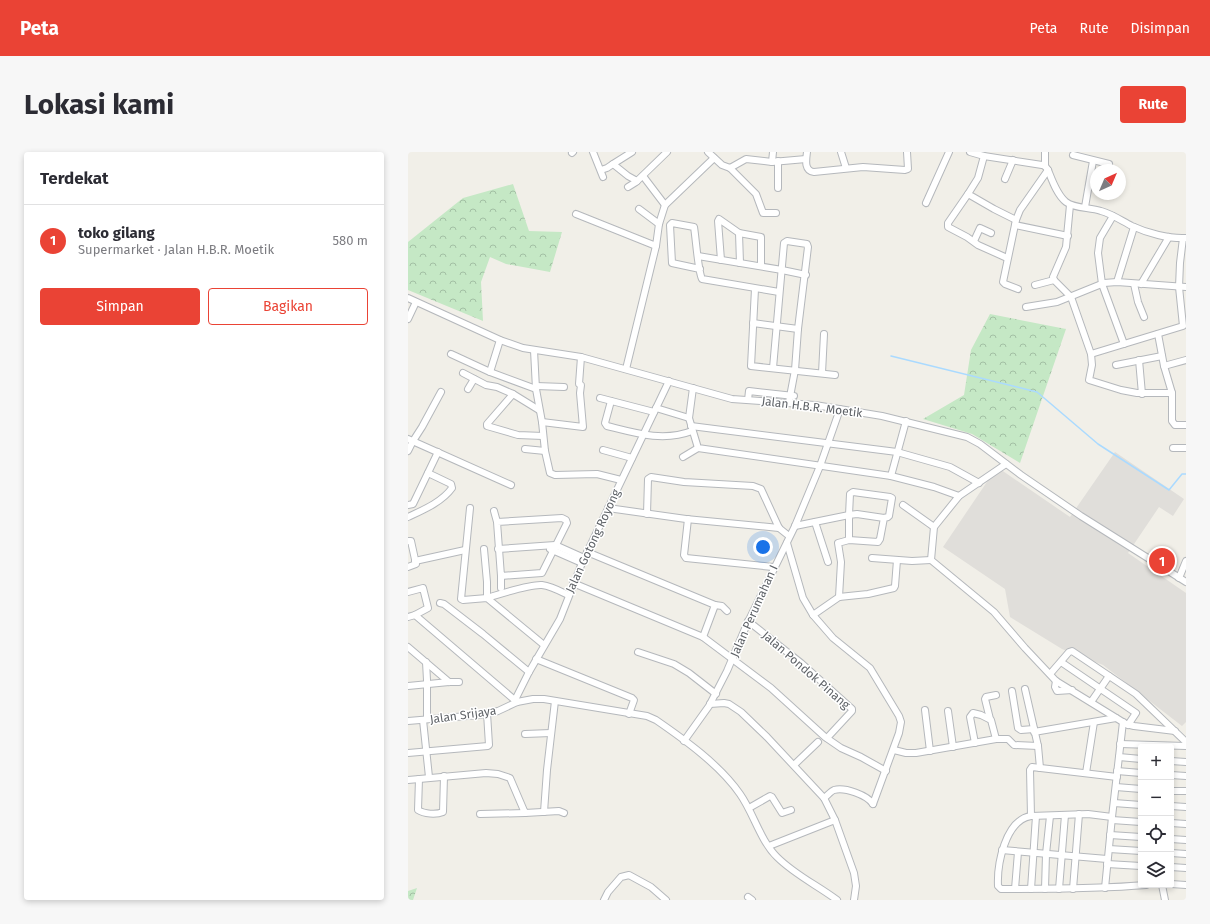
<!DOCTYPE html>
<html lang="id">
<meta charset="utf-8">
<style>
:root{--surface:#fff;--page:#f7f7f7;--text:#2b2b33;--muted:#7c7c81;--line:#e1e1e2;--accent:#ea4335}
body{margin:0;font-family:"Fira Sans",sans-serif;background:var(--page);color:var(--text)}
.controls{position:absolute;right:12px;bottom:12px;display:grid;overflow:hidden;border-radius:4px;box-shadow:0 2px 6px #0003}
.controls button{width:36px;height:36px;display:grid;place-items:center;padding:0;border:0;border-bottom:1px solid var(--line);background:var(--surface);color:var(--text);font:20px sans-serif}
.compass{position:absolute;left:682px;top:12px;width:36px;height:36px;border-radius:50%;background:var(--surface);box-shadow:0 2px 6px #0003;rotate:44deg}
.you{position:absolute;left:355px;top:395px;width:14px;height:14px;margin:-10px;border:3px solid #fff;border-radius:50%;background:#1a73e8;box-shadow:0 0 0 6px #1a73e833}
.badge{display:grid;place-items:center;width:26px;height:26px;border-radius:50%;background:var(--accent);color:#fff;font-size:13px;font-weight:700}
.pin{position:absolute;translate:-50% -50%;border:2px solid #fff;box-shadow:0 1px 4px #0006}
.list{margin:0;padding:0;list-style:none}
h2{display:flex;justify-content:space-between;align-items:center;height:52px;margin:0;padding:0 16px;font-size:17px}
h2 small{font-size:13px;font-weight:400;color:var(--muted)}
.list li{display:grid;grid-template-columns:26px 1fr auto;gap:12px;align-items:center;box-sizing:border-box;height:72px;padding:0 16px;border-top:1px solid var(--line)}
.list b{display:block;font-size:15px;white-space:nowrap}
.list p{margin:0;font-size:13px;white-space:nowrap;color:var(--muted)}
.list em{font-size:13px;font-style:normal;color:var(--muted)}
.actions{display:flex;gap:8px;padding:12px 16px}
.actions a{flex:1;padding:9px 0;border:1px solid var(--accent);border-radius:4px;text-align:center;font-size:14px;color:var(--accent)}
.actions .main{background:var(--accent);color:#fff}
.icon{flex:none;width:22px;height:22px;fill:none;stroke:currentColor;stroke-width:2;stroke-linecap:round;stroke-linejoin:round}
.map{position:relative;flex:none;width:778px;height:748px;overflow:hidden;border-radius:4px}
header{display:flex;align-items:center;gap:24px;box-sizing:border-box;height:56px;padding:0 20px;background:var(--accent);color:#fff}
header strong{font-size:19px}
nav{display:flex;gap:22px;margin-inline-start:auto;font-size:14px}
.intro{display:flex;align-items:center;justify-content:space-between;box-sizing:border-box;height:96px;padding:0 24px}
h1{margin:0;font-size:28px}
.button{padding:10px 18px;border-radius:4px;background:var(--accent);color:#fff;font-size:14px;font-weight:700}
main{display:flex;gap:24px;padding:0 24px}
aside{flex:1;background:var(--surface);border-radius:4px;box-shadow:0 2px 6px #0003}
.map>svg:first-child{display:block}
.industrial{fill:#e0deda}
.forest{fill:url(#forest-crowns)}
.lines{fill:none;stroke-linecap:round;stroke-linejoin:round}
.stream{stroke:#aadaff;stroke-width:1.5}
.minor-casing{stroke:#b5b8bc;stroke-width:8}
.minor{stroke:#fff;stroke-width:6}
.labels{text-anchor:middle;stroke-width:3;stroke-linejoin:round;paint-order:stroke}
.street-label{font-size:12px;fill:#5f6368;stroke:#fff}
</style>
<header>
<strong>Peta</strong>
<nav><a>Peta</a><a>Rute</a><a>Disimpan</a></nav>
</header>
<div class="intro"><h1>Lokasi kami</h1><a class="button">Rute</a></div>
<main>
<aside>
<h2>Terdekat<small></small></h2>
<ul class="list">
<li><span class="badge">1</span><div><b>toko gilang</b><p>Supermarket · Jalan H.B.R. Moetik</p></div><em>580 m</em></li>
</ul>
<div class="actions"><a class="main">Simpan</a><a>Bagikan</a></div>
</aside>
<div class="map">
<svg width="778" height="748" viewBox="0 0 778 748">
<defs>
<pattern id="forest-crowns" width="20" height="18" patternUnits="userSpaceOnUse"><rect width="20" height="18" fill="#c5e8c5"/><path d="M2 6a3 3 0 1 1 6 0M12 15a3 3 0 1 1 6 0" fill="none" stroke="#a3c0a4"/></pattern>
</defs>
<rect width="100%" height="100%" fill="#f1efe8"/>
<!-- industrial -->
<path class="industrial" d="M707,300l69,47 -11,17 -14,-9 -31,46 58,40v129l-4,4 -79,-61 -41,-16 -52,-32 -5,-28 -62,-42 54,-80 73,50z"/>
<!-- forest -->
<g class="forest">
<path d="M105,32l16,47 33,1 -12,40 -44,-8 -16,-7 -9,25 2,39 -75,-31v-48l55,-44z"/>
<path d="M582,162l76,15 -46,134 -48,-29 -49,-15 41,-24 7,-45z"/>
<path d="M9,736l-4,12h-5v-9z"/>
</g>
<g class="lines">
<!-- stream -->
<path class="stream" d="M483,204l146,36 61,52 71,46 13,-16h4"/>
<!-- minor casing -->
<g class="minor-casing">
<g id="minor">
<path d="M185,0l10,25"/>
<path d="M300,0l14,13 8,3 16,-9 26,3"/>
<path d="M365,0l-1,10 34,-3"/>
<path d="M399,0c-1,8 -3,19 7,20l49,-5 42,3 3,-1 -1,-17"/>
<path d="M433,0l5,16"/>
<path d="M562,0l14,4 58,9 3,1 3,4c4,10 9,25 18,32 9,7 24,5 35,9 11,3 21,10 31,15 15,7 37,13 54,12"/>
<path d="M637,0v14"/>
<path d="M164,1l1,-1"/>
<path d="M665,3l36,9"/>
<path d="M576,4l-6,22 -10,16 26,15 22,11"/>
<path d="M370,9v27"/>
<path d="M205,12l19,-12"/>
<path d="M322,16l26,26 7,19h13"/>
<path d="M193,18l6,-2 6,-4 15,12 9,5"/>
<path d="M235,24l22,29"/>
<path d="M597,27l8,-19"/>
<path d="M220,35l8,-5 31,-30"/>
<path d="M560,42l-20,29v4l19,10 11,8 29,13"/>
<path d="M518,51l23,-51"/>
<path d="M662,53l-4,42 -13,30 1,3 17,17 20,57 1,11 -3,15 32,10 16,3h35"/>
<path d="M677,55l8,-46"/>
<path d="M231,57l20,15"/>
<path d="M168,62l80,32 3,-22 6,-19 49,-47"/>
<path d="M705,64l-13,22 -2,15 4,31 22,60"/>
<path d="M607,73l53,11"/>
<path d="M331,81l1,30"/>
<path d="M566,89l6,-13 11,5"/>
<path d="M290,104l84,14 24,5"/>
<path d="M313,108l-3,-39 1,-2 20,14 22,4v29"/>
<path d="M292,117l-28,-6 -2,-38 2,-2 22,4c2,12 4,44 8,52l77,13"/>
<path d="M709,130l17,-55"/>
<path d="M726,132l4,18 6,15"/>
<path d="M733,132l28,-47"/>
<path d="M627,133l19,-5"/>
<path d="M347,137l-4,77 84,9"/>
<path d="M610,137l-13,-5 -2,-2 13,-62 4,-10 28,-40"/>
<path d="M0,146l92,42 23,8 58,9 151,42 83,6 67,11 85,21 13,7 41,31 60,41 105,66"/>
<path d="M618,155l31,-5 47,-19 13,-1 69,5"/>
<path d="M0,167l8,-17"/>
<path d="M345,171l45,6"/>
<path d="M750,182l6,32 8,27v28l3,4h11"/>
<path d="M126,198l2,39 6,33 3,29 5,22 5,2 42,-1 24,6"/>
<path d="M43,202l39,18 46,17"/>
<path d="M683,202l92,-28 -4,-39 1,-24 3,-25"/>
<path d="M731,208l3,34"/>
<path d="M708,213l46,-9"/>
<path d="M756,214l22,-6"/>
<path d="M365,216l11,-125 3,-2 20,3 1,3 -10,82 -3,41 -6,32"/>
<path d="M218,217l30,-123"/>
<path d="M82,220l10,-32"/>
<path d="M55,221l23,12 11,2 16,7 26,16"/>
<path d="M414,221l2,-39"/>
<path d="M128,234l28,1"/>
<path d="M285,236l-4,30 9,30 193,28 43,11 25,9"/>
<path d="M60,237l6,-10"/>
<path d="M105,242l-26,30v2l31,9 25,1"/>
<path d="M192,246l54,14"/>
<path d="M340,248l1,-9 45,5"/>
<path d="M203,249l-6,22 2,3c28,7 56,16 85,5"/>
<path d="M248,256l33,10"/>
<path d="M134,270l41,5 -3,-34 1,-8 -2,-1 2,-27"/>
<path d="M283,274l206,26 53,15 29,16"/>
<path d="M0,287l103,46"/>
<path d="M765,296h13"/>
<path d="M117,297l20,2"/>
<path d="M195,298l29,8"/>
<path d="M0,299l5,-10 9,-14 19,-35"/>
<path d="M275,305l15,-9"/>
<path d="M598,312l-47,32 -25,31 -3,33 63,52 31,36 31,33 70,43 8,2 41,5"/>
<path d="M483,324l15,-55"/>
<path d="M0,353l5,-1 25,-52"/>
<path d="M495,353l31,22"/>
<path d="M62,356l-9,91 2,1 24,-2 57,47"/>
<path d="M200,356l78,11 93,9"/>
<path d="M86,359l3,11 4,54 41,-3 25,-50 -1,-3 -4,-2 -65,4"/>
<path d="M239,362l1,-35 3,-2 33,5 69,4 8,3 18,39 10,8"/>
<path d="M0,365c15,-7 34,-15 44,-29l-1,-4 -23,-11"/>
<path d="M280,367l-4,36 2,3 87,9"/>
<path d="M407,370l13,40"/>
<path d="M387,374l54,-11 1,-21 3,-2 37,5 2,1 -3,18 -1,1 -4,1 -4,21 -2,3 -29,-2 -11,3 3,19 -2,35"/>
<path d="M441,388v-25l8,-1 27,4"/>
<path d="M0,389h3l5,23 -8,3"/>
<path d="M379,391l16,55 10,17 20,23 37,30 29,48 2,6 -2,11 -26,71"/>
<path d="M76,397l3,33v16c13,-4 43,-14 55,-13 9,1 18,6 26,10"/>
<path d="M90,397l57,-4 29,13"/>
<path d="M142,397l32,14"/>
<path d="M179,400l128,53 -12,32"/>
<path d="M464,406l40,3 19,-1"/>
<path d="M7,409l50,-11"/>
<path d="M93,424v12"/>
<path d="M771,426l7,-17"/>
<path d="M165,431l130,54 68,51 54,49 16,11 20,9 25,14"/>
<path d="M0,440l15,-4 5,20 -13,7 -7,2"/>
<path d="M32,451l4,1 39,30 46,38"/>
<path d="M307,453l7,1 5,5"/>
<path d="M7,463l102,87"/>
<path d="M405,463l26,-18 29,-3 26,-6 1,-2 2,-26"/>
<path d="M340,469l53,42 51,46v2l-25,27"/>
<path d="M0,495l41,35"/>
<path d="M230,500l36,12 15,9 27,21"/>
<path d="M128,507l96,39 2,2 -5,14"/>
<path d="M18,510l1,18v39"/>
<path d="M653,510l75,51 -8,12"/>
<path d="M642,522l19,-22 3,-1 64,43 50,48"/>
<path d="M648,529l-1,6 2,4 15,-1"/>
<path d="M0,534l41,-4h10"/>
<path d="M617,537l13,57 2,22"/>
<path d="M604,539l6,37 3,2 13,-1"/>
<path d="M107,548l14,-28 31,-53 22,-56 87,-182"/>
<path d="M683,550l18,-26"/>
<path d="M302,552l14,-1 5,1 12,8 26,25 57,61 11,22 19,53 2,13 -2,14"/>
<path d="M517,558l5,41"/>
<path d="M540,559l5,36"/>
<path d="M582,567l-5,-20 1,-2 10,-2"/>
<path d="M15,568l6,57"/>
<path d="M0,569l71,-6 19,-4 19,-9 16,-3h11l103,17 9,4c29,20 64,45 84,74 14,20 20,46 37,63 18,18 40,28 60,43"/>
<path d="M626,580l82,-14"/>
<path d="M117,582l26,-1"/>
<path d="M276,589l25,-35 18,-35 20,-47 48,-98 25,-60 20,-57"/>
<path d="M567,591l-5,-26 3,-4 8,2 10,5 5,19"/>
<path d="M712,592l66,2"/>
<path d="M486,598l12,3h10l80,-14h12l6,6 24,1"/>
<path d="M0,601l80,-7 1,-1 -2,-32"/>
<path d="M711,605l22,2"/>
<path d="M763,609l15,1"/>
<path d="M386,613l24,-23"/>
<path d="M709,619l24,2"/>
<path d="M678,621l8,-51"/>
<path d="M763,623l15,1"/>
<path d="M11,627l-1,31c6,4 18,5 25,2l1,-36"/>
<path d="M0,628l78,-7 12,1 12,4 15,35 34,-2 5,2"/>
<path d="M708,635l25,2"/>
<path d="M763,639h15"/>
<path d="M416,646c3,-2 7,-7 10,-8 11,-3 33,5 39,14"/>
<path d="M706,651l27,2"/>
<path d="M763,654l15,1"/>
<path d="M341,656l21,-12 2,1 10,16 9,-3"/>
<path d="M136,660l3,-42 8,-69"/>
<path d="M72,662l45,-1"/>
<path d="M623,664l-1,-46 2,-3 85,10"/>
<path d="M704,665l-24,-3 -57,2c-26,4 -34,49 -33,70l3,3c49,0 97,0 145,-4"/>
<path d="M704,668l29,2"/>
<path d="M763,671l15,1"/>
<path d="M702,683l31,2"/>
<path d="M763,687l15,1"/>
<path d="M361,694l66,-26"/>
<path d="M701,697l32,2"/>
<path d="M594,698l105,9"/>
<path d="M763,701l15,1"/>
<path d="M699,712l34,2"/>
<path d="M763,715l15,1"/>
<path d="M763,732l15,1"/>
<path d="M754,733l3,15"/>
<path d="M697,736l7,-71 11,-95"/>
<path d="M607,737l3,-37"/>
<path d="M623,737l5,-73"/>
<path d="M637,737l1,-35 4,-38"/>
<path d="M651,737l6,-74"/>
<path d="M665,737l6,-75"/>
<path d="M340,745l4,3"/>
<path d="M196,748l4,-8 13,-15 8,-2 22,12 15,13"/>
</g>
</g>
<!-- minor -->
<use href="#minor" class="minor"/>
</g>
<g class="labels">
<!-- street labels -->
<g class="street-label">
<text transform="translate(404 255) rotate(7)" y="4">Jalan H.B.R. Moetik</text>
<text transform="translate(185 389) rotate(-65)" y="4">Jalan Gotong Royong</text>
<text transform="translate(346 459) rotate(-66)" y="4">Jalan Perumahan I</text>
<text transform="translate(398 518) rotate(41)" y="4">Jalan Pondok Pinang</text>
<text transform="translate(55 563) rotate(-8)" y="4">Jalan Srijaya</text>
</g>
</g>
</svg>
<div class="controls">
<button>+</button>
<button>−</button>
<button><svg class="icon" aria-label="locate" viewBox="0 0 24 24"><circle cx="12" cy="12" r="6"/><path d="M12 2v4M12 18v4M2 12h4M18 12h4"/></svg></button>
<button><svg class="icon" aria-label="layers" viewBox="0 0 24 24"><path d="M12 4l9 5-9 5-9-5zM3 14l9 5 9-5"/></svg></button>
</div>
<svg class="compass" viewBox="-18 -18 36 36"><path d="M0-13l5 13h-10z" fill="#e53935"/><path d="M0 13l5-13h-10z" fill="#7c7c81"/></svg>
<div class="you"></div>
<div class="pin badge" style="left:754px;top:409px">1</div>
</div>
</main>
